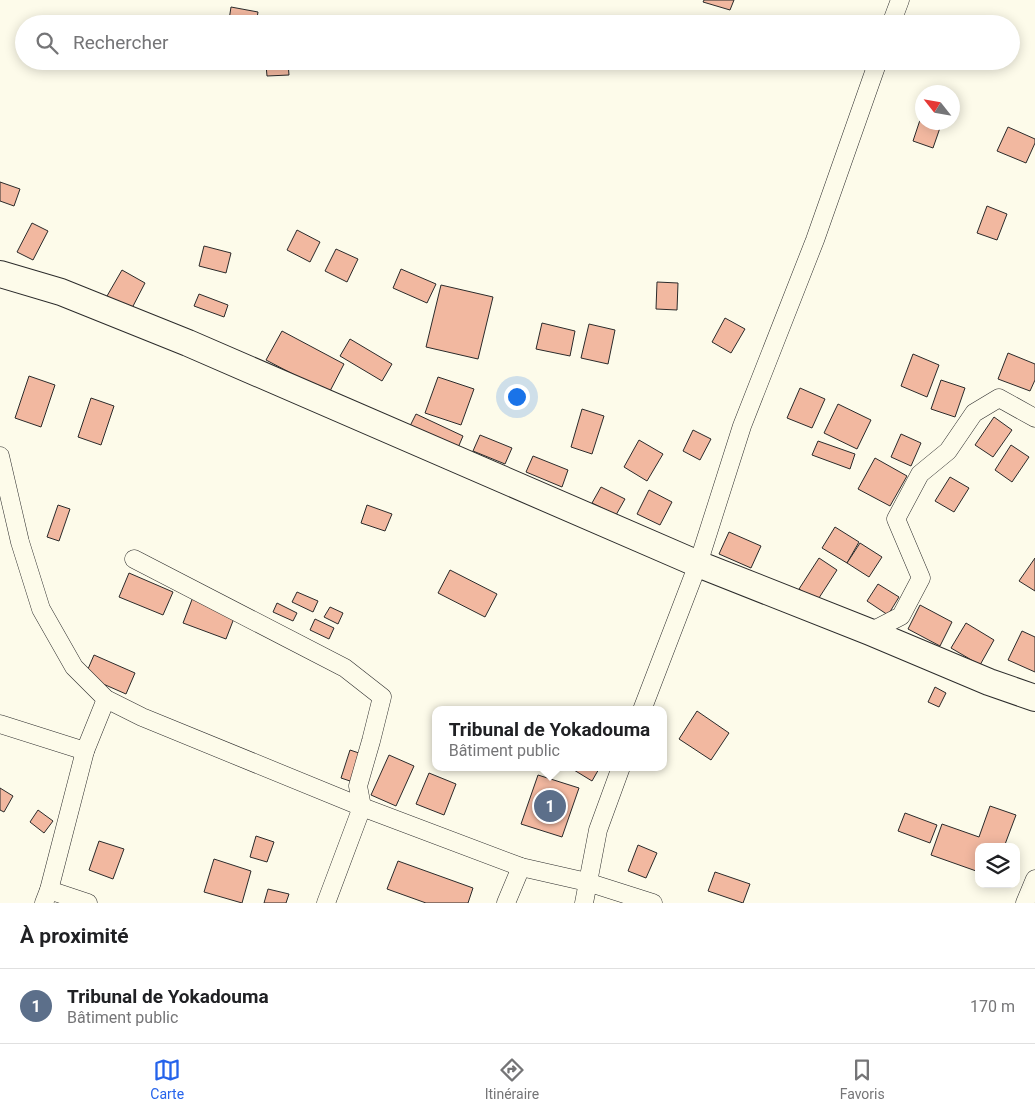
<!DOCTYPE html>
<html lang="fr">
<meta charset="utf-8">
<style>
:root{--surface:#fff;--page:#f6f6f6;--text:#202124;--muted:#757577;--line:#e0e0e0;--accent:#2563eb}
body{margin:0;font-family:Roboto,sans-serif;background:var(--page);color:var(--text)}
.controls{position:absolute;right:15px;bottom:15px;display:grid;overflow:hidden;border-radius:10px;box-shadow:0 2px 12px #0003}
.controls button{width:45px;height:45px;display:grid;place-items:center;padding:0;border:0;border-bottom:1px solid var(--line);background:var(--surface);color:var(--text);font:25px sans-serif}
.compass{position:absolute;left:915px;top:85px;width:45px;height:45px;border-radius:50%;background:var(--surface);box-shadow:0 2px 12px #0003;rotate:301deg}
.you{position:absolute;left:516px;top:396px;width:18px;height:18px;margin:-12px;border:4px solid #fff;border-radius:50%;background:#1a73e8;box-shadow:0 0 0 8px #1a73e833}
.badge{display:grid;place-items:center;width:32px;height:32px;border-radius:50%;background:var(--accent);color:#fff;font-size:16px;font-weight:700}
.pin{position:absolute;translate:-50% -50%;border:2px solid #fff;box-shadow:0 1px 5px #0006}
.popup{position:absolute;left:432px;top:706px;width:235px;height:65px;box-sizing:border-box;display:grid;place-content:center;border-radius:10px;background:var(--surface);filter:drop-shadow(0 1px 4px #0005);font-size:16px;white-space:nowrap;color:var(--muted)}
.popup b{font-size:19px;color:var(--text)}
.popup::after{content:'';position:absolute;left:50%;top:100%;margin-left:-10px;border:10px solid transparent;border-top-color:var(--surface)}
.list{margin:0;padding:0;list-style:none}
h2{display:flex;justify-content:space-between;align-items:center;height:65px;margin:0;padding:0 20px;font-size:21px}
h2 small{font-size:16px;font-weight:400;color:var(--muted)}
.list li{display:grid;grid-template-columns:32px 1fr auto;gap:15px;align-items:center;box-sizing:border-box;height:75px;padding:0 20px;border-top:1px solid var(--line)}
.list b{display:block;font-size:19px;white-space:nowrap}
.list p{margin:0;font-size:16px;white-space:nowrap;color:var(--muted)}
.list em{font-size:16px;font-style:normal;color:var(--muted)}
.icon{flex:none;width:28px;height:28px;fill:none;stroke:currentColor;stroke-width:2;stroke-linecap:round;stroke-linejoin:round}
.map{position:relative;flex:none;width:1035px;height:903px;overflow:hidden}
.search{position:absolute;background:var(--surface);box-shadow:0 2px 12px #0003;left:15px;right:15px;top:15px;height:55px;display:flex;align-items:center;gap:12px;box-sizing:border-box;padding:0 18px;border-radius:28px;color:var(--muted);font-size:19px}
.sheet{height:140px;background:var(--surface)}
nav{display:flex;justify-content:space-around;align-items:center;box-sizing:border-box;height:70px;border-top:1px solid var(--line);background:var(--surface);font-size:14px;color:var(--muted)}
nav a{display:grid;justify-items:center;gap:2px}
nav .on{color:var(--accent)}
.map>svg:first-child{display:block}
.building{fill:#f2b8a0;stroke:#2b2b2b}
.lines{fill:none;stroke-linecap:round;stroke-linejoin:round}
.minor-casing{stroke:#2b2b2b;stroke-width:19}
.highway-casing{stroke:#2b2b2b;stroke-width:28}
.minor{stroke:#fdfbea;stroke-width:18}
.highway{stroke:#fdfbea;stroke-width:26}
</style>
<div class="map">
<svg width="1035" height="903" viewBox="0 0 1035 903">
<rect width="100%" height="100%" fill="#fdfbea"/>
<!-- building -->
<g class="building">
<path d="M704,0h30l-4,10 -27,-8z"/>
<path d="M231,7l27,5 -2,12 -27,-4z"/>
<path d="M288,63l1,12 -22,1 -1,-11z"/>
<path d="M922,114v8h20l-9,26 -20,-7z"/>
<path d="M1008,127l27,12v4l-9,20 -29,-12z"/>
<path d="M0,182l20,7 -6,17 -14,-5z"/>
<path d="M987,206l20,8 -10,26 -20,-7z"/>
<path d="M32,223l16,8 -15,29 -16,-8z"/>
<path d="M297,230l23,12 -10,20 -23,-12z"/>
<path d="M204,246l27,7 -5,20 -27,-7z"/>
<path d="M336,249l22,10 -11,23 -22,-11z"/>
<path d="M401,269l35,15 -9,19 -34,-15z"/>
<path d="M122,270l23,13 -14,27 -24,-14z"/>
<path d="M657,282l21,1 -1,27 -21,-1z"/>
<path d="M441,285l52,12 -15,62 -52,-12z"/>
<path d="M199,294l29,11 -4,12 -30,-11z"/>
<path d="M725,318l20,11 -14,24 -19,-11z"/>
<path d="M542,323l33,8 -5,25 -34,-7z"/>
<path d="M589,324l26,6 -7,34 -27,-6z"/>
<path d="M282,331l62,33 -15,29 -63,-33z"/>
<path d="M350,339l42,25 -10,17 -42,-25z"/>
<path d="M1008,353l27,11v16l-5,11 -32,-12z"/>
<path d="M913,354l26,11 -12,32 -26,-11z"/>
<path d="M29,376l26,9 -14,42 -26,-9z"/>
<path d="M438,377l36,12 -13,36 -36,-12z"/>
<path d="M941,380l24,8 -10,29 -24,-8z"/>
<path d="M800,388l25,11 -13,29 -25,-10z"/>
<path d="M91,398l23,8 -13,39 -23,-8z"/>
<path d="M838,404l33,16 -14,29 -33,-16z"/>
<path d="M582,409l22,7 -12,38 -21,-7z"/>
<path d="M416,414l47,22 -6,14 -48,-22z"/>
<path d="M994,417l18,13 -19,27 -18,-12z"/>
<path d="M693,430l18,9 -11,21 -17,-9z"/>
<path d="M901,434l20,9 -10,23 -20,-9z"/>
<path d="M480,435l32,13 -7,16 -32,-13z"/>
<path d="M639,440l24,14 -16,27 -23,-14z"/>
<path d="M818,441l37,13 -5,15 -38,-14z"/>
<path d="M1011,445l18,12 -17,25 -17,-12z"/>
<path d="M533,456l35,14 -6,17 -36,-15z"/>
<path d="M875,458l32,18 -17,30 -32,-17z"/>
<path d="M950,477l19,11 -15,24 -19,-11z"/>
<path d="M601,487l24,12 -9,16 -24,-12z"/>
<path d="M649,490l23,12 -12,23 -23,-11z"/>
<path d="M58,505l12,4 -11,32 -12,-4z"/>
<path d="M367,505l25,9 -7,17 -24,-8z"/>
<path d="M835,527l24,15 -12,21 -25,-15z"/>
<path d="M729,532l32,14 -10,22 -32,-14z"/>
<path d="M860,543l22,14 -13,20 -22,-14z"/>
<path d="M819,558l18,12 -20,31 -18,-12z"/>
<path d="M1035,558v33l-16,-10z"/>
<path d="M450,570l47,24 -12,23 -47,-24z"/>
<path d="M129,573l44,19 -10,23 -44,-18z"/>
<path d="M878,584l21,13 -11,18 -21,-14z"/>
<path d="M297,592l21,9 -5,11 -21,-10z"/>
<path d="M193,597l43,16 -10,26 -43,-16z"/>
<path d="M277,603l20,10 -4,8 -20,-9z"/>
<path d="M920,605l32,17 -12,24 -32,-17z"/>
<path d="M330,607l13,6 -5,11 -14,-7z"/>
<path d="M315,619l19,9 -5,11 -19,-9z"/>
<path d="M966,623l28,17 -14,25 -29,-17z"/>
<path d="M1022,631l13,6v35l-27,-12z"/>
<path d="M94,655l41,18 -9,21 -41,-18z"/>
<path d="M935,687l11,6 -7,14 -11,-5z"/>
<path d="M697,711l32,22 -18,27 -32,-21z"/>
<path d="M350,750l12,4 -9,28 -12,-4z"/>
<path d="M389,755l25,11 -18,40 -25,-11z"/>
<path d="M569,767h31l-8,14z"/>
<path d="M429,773l27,11 -12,31 -28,-11z"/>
<path d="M538,775l41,13 -17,49 -41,-13z"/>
<path d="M0,788l13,8 -9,16 -4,-2z"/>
<path d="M990,806l26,9 -12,32h-25v25l-48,-17 11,-31 37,13z"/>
<path d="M38,810l15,11 -9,12 -14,-11z"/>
<path d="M905,813l32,12 -7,18 -32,-12z"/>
<path d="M256,836l18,6 -7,20 -17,-5z"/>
<path d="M99,841l25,8 -11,30 -24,-9z"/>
<path d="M638,845l19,8 -11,25 -18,-7z"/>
<path d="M214,859l37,12 -9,32 -38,-11z"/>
<path d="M398,861l75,27 -5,15h-42l-39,-14z"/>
<path d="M715,872l35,12 -7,19 -35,-12z"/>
<path d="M268,889l21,5 -3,9h-22z"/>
</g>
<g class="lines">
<!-- minor casing -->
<g class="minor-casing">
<g id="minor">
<path d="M891,24l9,-24"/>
<path d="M0,456l20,86 21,67 33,58 32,32 36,18 220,90 159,60 66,15 66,21"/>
<path d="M134,559l211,109 37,29 -11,44 -13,45 4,21 -36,96"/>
<path d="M870,632l31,-16 20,-38 -25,-59 24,-45 28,-23 26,-38 25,-15 36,20"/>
<path d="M642,710l56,-146 44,-138 73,-186 63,-179"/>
<path d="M0,724l85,27 21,-52"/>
<path d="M49,890l39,13"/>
<path d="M44,903l5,-13 36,-139"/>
<path d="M506,903l15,-36"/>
<path d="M584,903l14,-73 23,-63"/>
<path d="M1025,903l10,-24"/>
</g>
</g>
<!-- highway casing -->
<g class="highway-casing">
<path id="highway" d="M0,274l61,18 127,51 510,221 172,68 119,50 46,16"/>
</g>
<!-- minor -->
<use href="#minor" class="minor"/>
<!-- highway -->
<use href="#highway" class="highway"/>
</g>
</svg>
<div class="controls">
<button><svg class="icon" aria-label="layers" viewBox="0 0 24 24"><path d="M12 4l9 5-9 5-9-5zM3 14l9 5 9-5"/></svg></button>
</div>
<svg class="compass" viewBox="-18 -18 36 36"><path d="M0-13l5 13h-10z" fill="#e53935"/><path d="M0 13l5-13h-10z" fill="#757577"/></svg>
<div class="you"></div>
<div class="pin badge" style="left:550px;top:806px;background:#5c6f8a">1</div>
<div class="popup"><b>Tribunal de Yokadouma</b>Bâtiment public</div>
<div class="search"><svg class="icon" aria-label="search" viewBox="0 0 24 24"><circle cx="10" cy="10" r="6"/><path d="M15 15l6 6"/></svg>Rechercher</div>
</div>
<section class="sheet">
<h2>À proximité<small></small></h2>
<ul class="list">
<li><span class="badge" style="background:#5c6f8a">1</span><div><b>Tribunal de Yokadouma</b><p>Bâtiment public</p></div><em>170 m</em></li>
</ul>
</section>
<nav>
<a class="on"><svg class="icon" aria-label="map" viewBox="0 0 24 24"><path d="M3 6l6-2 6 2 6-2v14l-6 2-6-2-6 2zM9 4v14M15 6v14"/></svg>Carte</a>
<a><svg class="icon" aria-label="directions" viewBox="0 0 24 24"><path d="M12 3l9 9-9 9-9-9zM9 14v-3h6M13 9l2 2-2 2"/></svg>Itinéraire</a>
<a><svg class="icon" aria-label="saved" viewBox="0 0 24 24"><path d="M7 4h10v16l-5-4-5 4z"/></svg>Favoris</a>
</nav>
